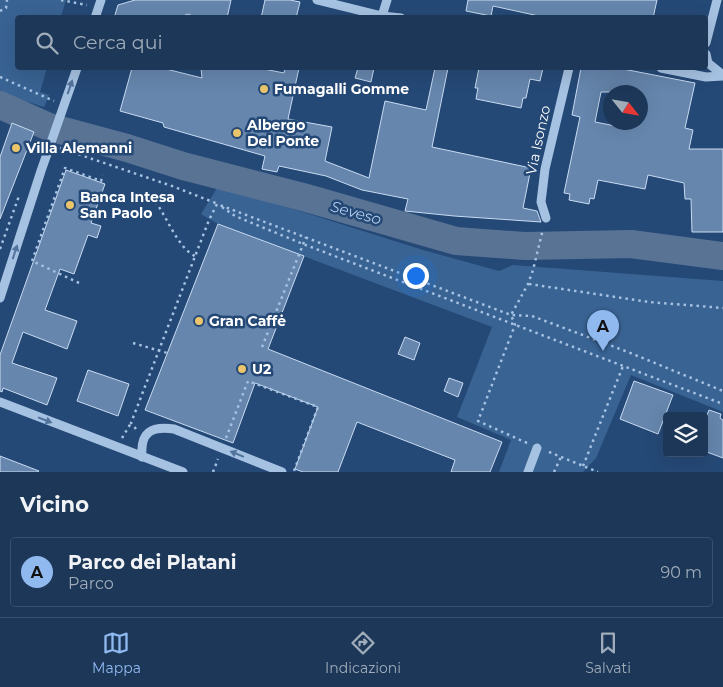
<!DOCTYPE html>
<html lang="it">
<meta charset="utf-8">
<style>
:root{--surface:#1c3758;--page:#294261;--text:#f1f3f6;--muted:#a0acba;--line:#3a516e;--accent:#90b9f0}
body{margin:0;font-family:Montserrat,sans-serif;background:var(--page);color:var(--text)}
.controls{position:absolute;right:15px;bottom:15px;display:grid;overflow:hidden;border-radius:5px;box-shadow:0 5px 20px #0002}
.controls button{width:45px;height:45px;display:grid;place-items:center;padding:0;border:0;border-bottom:1px solid var(--line);background:var(--surface);color:var(--text);font:25px sans-serif}
.compass{position:absolute;left:603px;top:85px;width:45px;height:45px;border-radius:50%;background:var(--surface);box-shadow:0 5px 20px #0002;rotate:121deg}
.you{position:absolute;left:415px;top:275px;width:18px;height:18px;margin:-12px;border:4px solid #fff;border-radius:50%;background:#1a73e8;box-shadow:0 0 0 8px #1a73e833}
.badge{display:grid;place-items:center;width:32px;height:32px;border-radius:50%;background:var(--accent);color:#111;font-size:16px;font-weight:700}
.pin{position:absolute;translate:-50% -41px;filter:drop-shadow(0 1px 2px #0008)}
.pin::after{content:'';position:absolute;top:26px;width:18px;height:15px;background:inherit;clip-path:polygon(0 0,100% 0,50% 100%)}
.list{margin:0;padding:0;list-style:none}
h2{display:flex;justify-content:space-between;align-items:center;height:65px;margin:0;padding:0 20px;font-size:21px}
h2 small{font-size:16px;font-weight:400;color:var(--muted)}
.list li{display:grid;grid-template-columns:32px 1fr auto;gap:15px;align-items:center;box-sizing:border-box;height:70px;margin:0 10px 10px;padding:0 10px;border:1px solid var(--line);border-radius:5px}
.list b{display:block;font-size:19px;white-space:nowrap}
.list p{margin:0;font-size:16px;white-space:nowrap;color:var(--muted)}
.list em{font-size:16px;font-style:normal;color:var(--muted)}
.icon{flex:none;width:28px;height:28px;fill:none;stroke:currentColor;stroke-width:2;stroke-linecap:round;stroke-linejoin:round}
.map{position:relative;flex:none;width:723px;height:472px;overflow:hidden}
.search{position:absolute;background:var(--surface);box-shadow:0 5px 20px #0002;left:15px;right:15px;top:15px;height:55px;display:flex;align-items:center;gap:12px;box-sizing:border-box;padding:0 18px;border-radius:5px;color:var(--muted);font-size:19px}
.sheet{height:145px;background:var(--surface)}
nav{display:flex;justify-content:space-around;align-items:center;box-sizing:border-box;height:70px;border-top:1px solid var(--line);background:var(--surface);font-size:14px;color:var(--muted)}
nav a{display:grid;justify-items:center;gap:2px}
nav .on{color:var(--accent)}
.map>svg:first-child{display:block}
.green{fill:#396393}
.lines{fill:none;stroke-linecap:round;stroke-linejoin:round}
.river{stroke:#597395;stroke-width:28}
.building{fill:#6686ad;stroke:#c8dbf2;fill-rule:evenodd}
.path{stroke:#a6c2e2;stroke-width:2.5;stroke-dasharray:2.5 4;stroke-linecap:butt}
.minor{stroke:#a6c2e2;stroke-width:9}
.oneway{fill:#52739c}
.poi-dot{fill:#ebc56b;stroke:#254976;stroke-width:2}
.labels{text-anchor:middle;stroke-width:5;stroke-linejoin:round;paint-order:stroke}
.poi-label{font-size:14px;font-weight:bold;fill:#fff;stroke:#254976;text-anchor:start}
.street-label{font-size:14px;fill:#fff;stroke:#254976}
.water-label{font-size:15px;font-style:italic;fill:#b1cbea;stroke:#254976}
</style>
<div class="map">
<svg width="723" height="472" viewBox="0 0 723 472">
<rect width="100%" height="100%" fill="#254976"/>
<!-- green -->
<g class="green">
<path d="M0,0h66l-5,17 -43,1v50h29l-7,24 9,3 -5,12 -44,-14z"/>
<path d="M217,188l70,19 136,43 76,21 14,-6 210,16v131l-92,-37 -35,83 -13,14h-84l12,-32 -54,-23 35,-90 -274,-103 -17,-10z"/>
</g>
<g class="lines">
<!-- river -->
<path class="river" d="M0,105l49,22 78,21 56,18 120,31 153,44 69,5 106,-2 92,12"/>
</g>
<!-- building -->
<g class="building">
<path d="M135,0h96l-4,18h-27l-8,-2 -3,-2 -14,4h-61l4,-13z"/>
<path d="M265,0h25l10,2 -4,16h-35z"/>
<path d="M468,0h189l-4,18h-105l-55,-12 -2,10 -25,-5z"/>
<path d="M132,68h30l40,10 -1,-10h58l25,5 1,-5h14l-11,51 44,8 -7,34 44,17 16,-77 41,9 9,-42h13l-16,79 99,21 -8,40 14,3 4,11 -87,-6 -49,-5 3,-12 -46,-9 -36,-14 -47,-10 -2,6 -15,-3 3,-13 -101,-29 -1,-4 -43,-12z"/>
<path d="M358,68h16l-3,14 -16,-4z"/>
<path d="M479,68h64l-3,13 -10,-2 -4,19h-3l-2,10 -45,-9 2,-11h-3z"/>
<path d="M581,68h37l77,15 -10,45 8,2 -4,19h34v83h-31l-1,-33h-6l-1,-16 -36,-8 -3,14 -47,-9 -4,19 -4,-1 -1,6 -20,-4 1,-6 -6,-1 16,-76 -8,-2zM601,92h39v30h-18l-1,5 -26,-5z"/>
<path d="M12,123l22,9 -34,87v-62z"/>
<path d="M66,170l39,14 -14,39 10,3 -4,12 -9,-3 -14,39 -14,-5 -15,41 32,11 -10,28 -44,-17 -11,31 45,15 -10,27 -44,-17 -1,4 -2,-1v-36z"/>
<path d="M218,224l86,32 -36,93 234,93 -12,30h-39l4,-12 -98,-38 -19,50h-35l-8,-3 23,-62 -63,-24 -22,60 -88,-33z"/>
<path d="M405,337l15,6 -6,17 -16,-6z"/>
<path d="M88,370l41,14 -11,32 -41,-15z"/>
<path d="M449,378l14,5 -5,14 -14,-6z"/>
<path d="M634,381l39,14 -15,39 -38,-15z"/>
<path d="M709,410l12,4 -1,4 3,2v38l-19,-7v-28z"/>
<path d="M0,456l39,15 -1,1h-38z"/>
</g>
<g class="lines">
<!-- path -->
<g class="path">
<path d="M61,0l26,5"/>
<path d="M0,11l6,-3 1,-8"/>
<path d="M0,77l54,24"/>
<path d="M60,148l112,38 46,18"/>
<path d="M28,150l7,3"/>
<path d="M145,194c4,3 9,6 12,10 10,14 22,45 38,52"/>
<path d="M222,207l13,9 68,28 420,160"/>
<path d="M0,249l19,-53"/>
<path d="M79,283l-47,-22 33,-93 36,13 2,-6"/>
<path d="M529,284l120,18 74,6"/>
<path d="M133,343l34,10"/>
<path d="M262,347l44,-110"/>
<path d="M136,429l-5,-6 78,-203 8,-16 294,111 21,1 96,36 95,39"/>
<path d="M122,438l9,-15"/>
<path d="M226,438l22,-57 70,26 -24,64"/>
<path d="M527,443l-49,-22 37,-96 -4,-10 17,-31 5,-14 10,-41"/>
<path d="M549,452l49,20"/>
<path d="M583,466l40,-100"/>
<path d="M213,472l5,-13"/>
<path d="M554,472l7,-15"/>
</g>
<!-- minor -->
<g class="minor">
<path d="M317,0l65,16 19,2"/>
<path d="M382,16l5,-16"/>
<path d="M95,18l6,-18"/>
<path d="M706,43l11,-43"/>
<path d="M706,54l2,9 15,12"/>
<path d="M661,68l45,9 17,-1"/>
<path d="M546,218l-5,-16 4,-33 24,-101"/>
<path d="M0,298l41,-127 36,-103"/>
<path d="M0,402l183,70"/>
<path d="M142,457c-2,-25 9,-31 32,-28l108,43"/>
<path d="M528,472l9,-24"/>
</g>
</g>
<!-- one-way arrows -->
<defs><path id="oneway-solid" d="M-6-.8H1V-3.2L6.5 0L1 3.2V.8H-6Z" transform="scale(1.25)"/></defs>
<g class="oneway">
<use href="#oneway-solid" transform="translate(70 87) rotate(-71)"/>
<use href="#oneway-solid" transform="translate(15 252) rotate(-72)"/>
<use href="#oneway-solid" transform="translate(45 420) rotate(21)"/>
<use href="#oneway-solid" transform="translate(237 454) rotate(-158)"/>
</g>
<!-- markers -->
<g class="poi-dot">
<circle cx="264" cy="89" r="5"/>
<circle cx="237" cy="133" r="5"/>
<circle cx="16" cy="148" r="5"/>
<circle cx="70" cy="205" r="5"/>
<circle cx="199" cy="321" r="5"/>
<circle cx="242" cy="369" r="5"/>
</g>
<g class="labels">
<!-- poi labels -->
<g class="poi-label">
<text x="274" y="94">Fumagalli Gomme</text>
<text x="247" y="130">Albergo<tspan x="247" dy="16">Del Ponte</tspan></text>
<text x="26" y="153">Villa Alemanni</text>
<text x="80" y="202">Banca Intesa<tspan x="80" dy="16">San Paolo</tspan></text>
<text x="209" y="326">Gran Caffė</text>
<text x="252" y="374">U2</text>
</g>
<!-- street labels -->
<g class="street-label">
<text transform="translate(538 140) rotate(-78)" y="5">Via Isonzo</text>
</g>
<!-- water labels -->
<g class="water-label">
<text transform="translate(356 213) rotate(16)" y="5">Seveso</text>
</g>
</g>
</svg>
<div class="controls">
<button><svg class="icon" aria-label="layers" viewBox="0 0 24 24"><path d="M12 4l9 5-9 5-9-5zM3 14l9 5 9-5"/></svg></button>
</div>
<svg class="compass" viewBox="-18 -18 36 36"><path d="M0-13l5 13h-10z" fill="#e53935"/><path d="M0 13l5-13h-10z" fill="#a0acba"/></svg>
<div class="you"></div>
<div class="pin badge" style="left:603px;top:351px">A</div>
<div class="search"><svg class="icon" aria-label="search" viewBox="0 0 24 24"><circle cx="10" cy="10" r="6"/><path d="M15 15l6 6"/></svg>Cerca qui</div>
</div>
<section class="sheet">
<h2>Vicino<small></small></h2>
<ul class="list">
<li><span class="badge">A</span><div><b>Parco dei Platani</b><p>Parco</p></div><em>90 m</em></li>
</ul>
</section>
<nav>
<a class="on"><svg class="icon" aria-label="map" viewBox="0 0 24 24"><path d="M3 6l6-2 6 2 6-2v14l-6 2-6-2-6 2zM9 4v14M15 6v14"/></svg>Mappa</a>
<a><svg class="icon" aria-label="directions" viewBox="0 0 24 24"><path d="M12 3l9 9-9 9-9-9zM9 14v-3h6M13 9l2 2-2 2"/></svg>Indicazioni</a>
<a><svg class="icon" aria-label="saved" viewBox="0 0 24 24"><path d="M7 4h10v16l-5-4-5 4z"/></svg>Salvati</a>
</nav>
